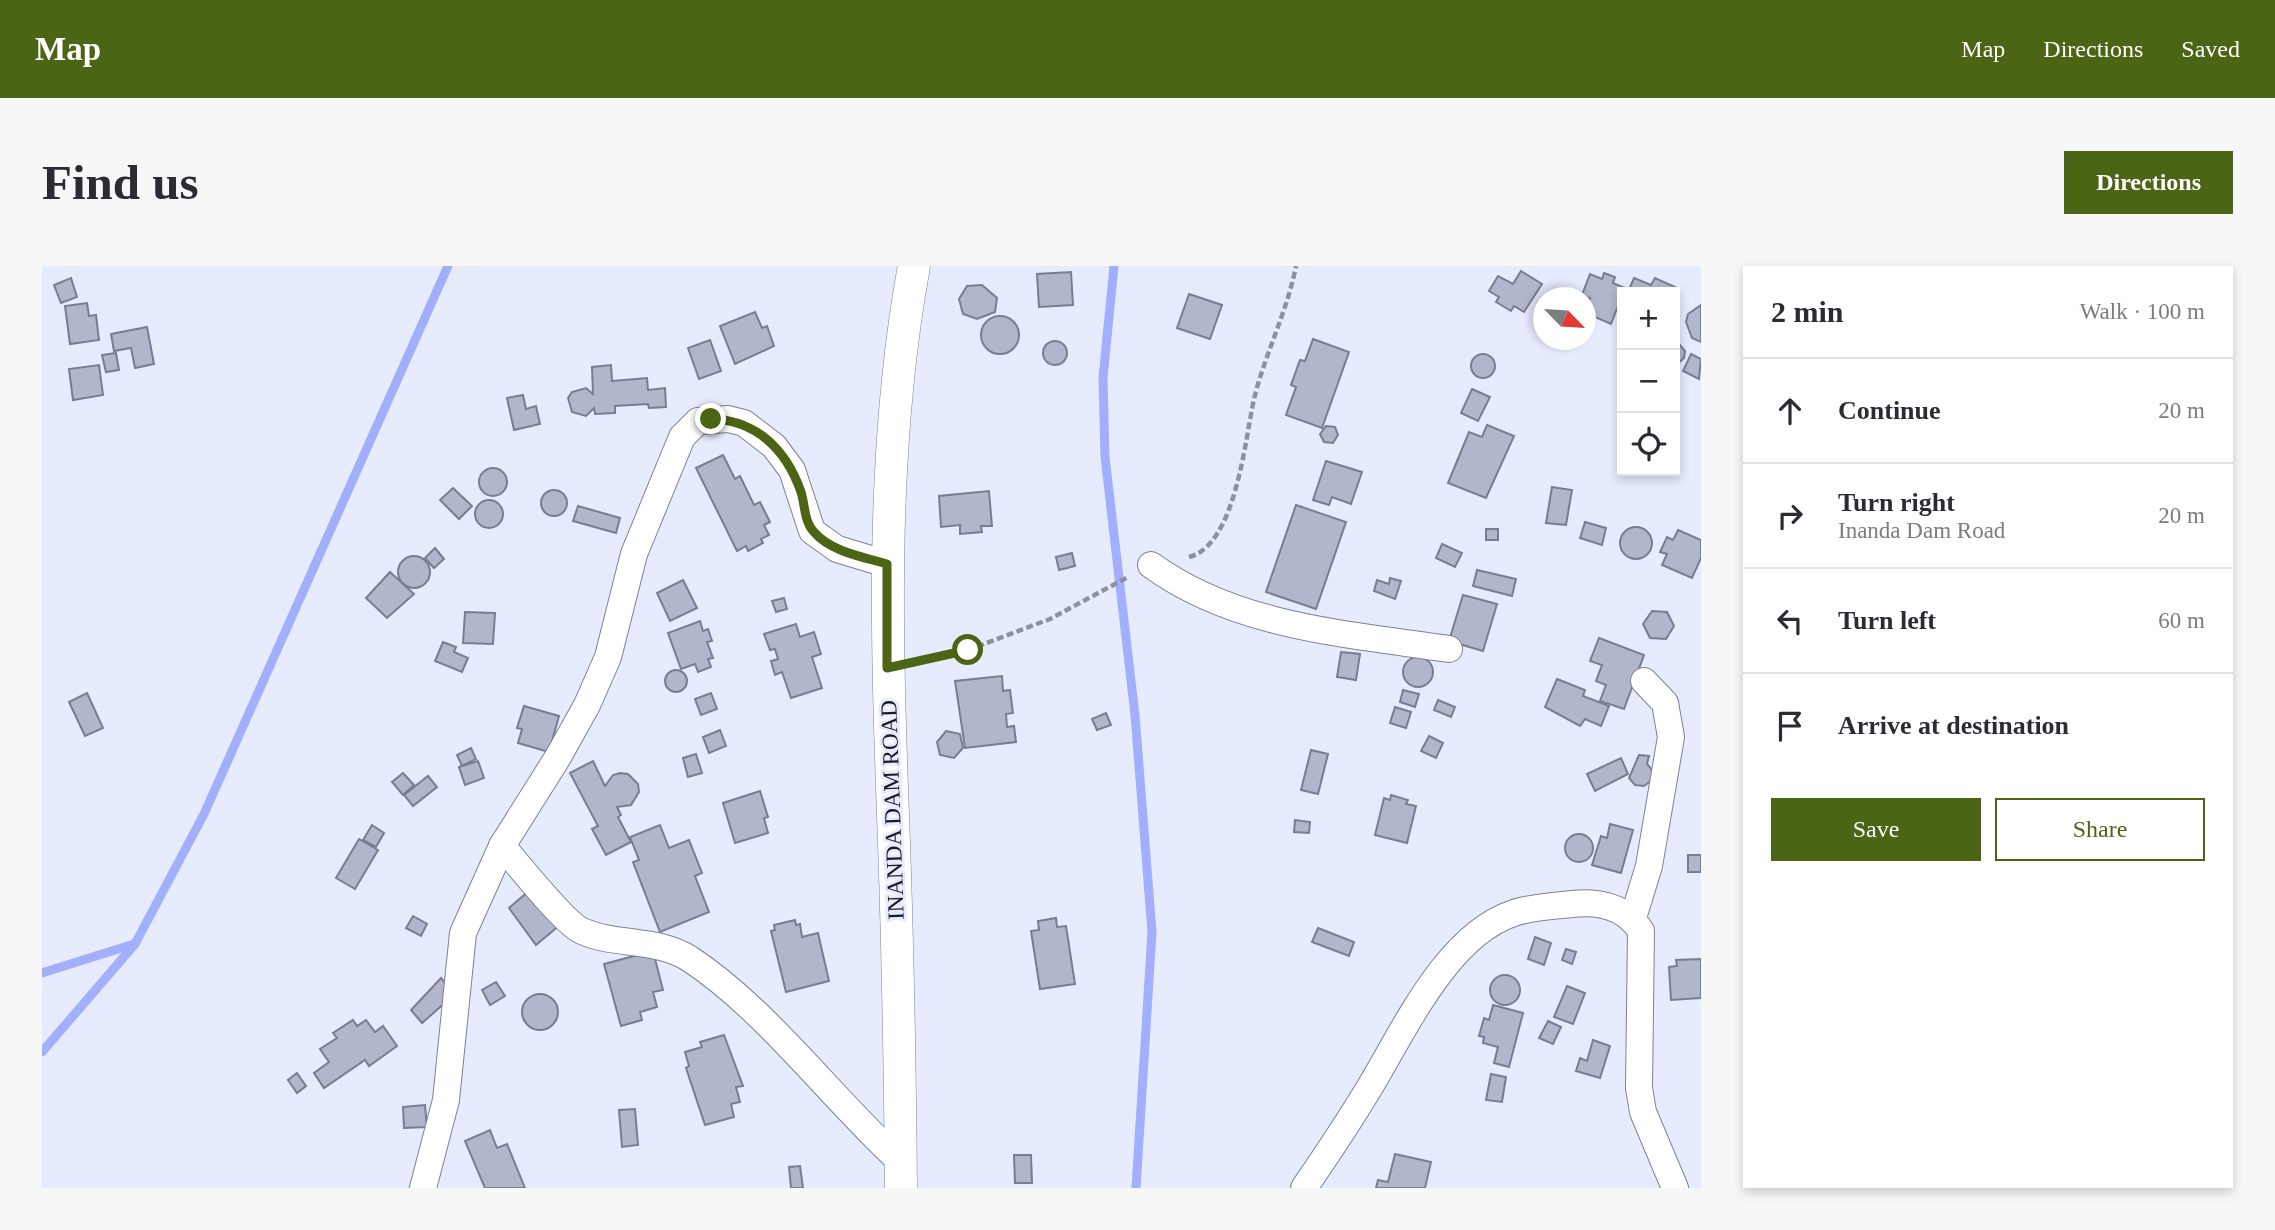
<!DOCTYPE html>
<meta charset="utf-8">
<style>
:root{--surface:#fff;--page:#f7f7f7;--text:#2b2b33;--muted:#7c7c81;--line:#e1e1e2;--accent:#4c6515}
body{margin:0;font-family:Georgia,serif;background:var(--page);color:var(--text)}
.controls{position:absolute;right:21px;top:21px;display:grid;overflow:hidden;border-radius:0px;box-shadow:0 4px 10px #0003}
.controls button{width:63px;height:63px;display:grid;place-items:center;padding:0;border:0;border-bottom:2px solid var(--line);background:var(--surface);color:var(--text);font:35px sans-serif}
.compass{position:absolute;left:1491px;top:21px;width:63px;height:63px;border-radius:50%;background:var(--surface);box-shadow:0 4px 10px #0003;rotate:115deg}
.stop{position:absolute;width:21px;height:21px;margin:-16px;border:5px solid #4c6515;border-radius:50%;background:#fff}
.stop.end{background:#4c6515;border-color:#fff;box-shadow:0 2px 7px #0008}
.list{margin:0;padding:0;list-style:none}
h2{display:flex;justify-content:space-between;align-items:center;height:91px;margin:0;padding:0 28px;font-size:30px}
h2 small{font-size:23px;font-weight:400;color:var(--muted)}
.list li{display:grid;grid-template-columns:46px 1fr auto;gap:21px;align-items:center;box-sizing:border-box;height:105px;padding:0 28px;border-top:2px solid var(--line)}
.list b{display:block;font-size:26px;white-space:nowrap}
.list p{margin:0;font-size:23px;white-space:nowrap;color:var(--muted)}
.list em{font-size:23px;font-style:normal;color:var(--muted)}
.actions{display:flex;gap:14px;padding:21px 28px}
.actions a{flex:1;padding:16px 0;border:2px solid var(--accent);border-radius:0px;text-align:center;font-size:24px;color:var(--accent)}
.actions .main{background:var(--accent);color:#fff}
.icon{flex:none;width:38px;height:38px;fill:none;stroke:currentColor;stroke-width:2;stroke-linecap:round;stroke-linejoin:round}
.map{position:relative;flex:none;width:1659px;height:922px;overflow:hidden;border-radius:0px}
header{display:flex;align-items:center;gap:42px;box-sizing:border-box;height:98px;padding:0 35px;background:var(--accent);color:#fff}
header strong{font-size:33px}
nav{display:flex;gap:38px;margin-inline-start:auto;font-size:24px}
.intro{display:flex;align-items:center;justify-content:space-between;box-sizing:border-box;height:168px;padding:0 42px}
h1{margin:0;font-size:49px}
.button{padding:18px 32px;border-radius:0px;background:var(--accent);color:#fff;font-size:24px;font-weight:700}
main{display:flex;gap:42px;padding:0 42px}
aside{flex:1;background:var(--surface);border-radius:0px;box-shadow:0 4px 10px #0003}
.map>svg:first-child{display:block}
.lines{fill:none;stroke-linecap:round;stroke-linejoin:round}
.stream{stroke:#a1affd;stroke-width:9}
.building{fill:#b1b6cd;stroke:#787d92;stroke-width:2}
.minor-casing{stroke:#7c8196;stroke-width:28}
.tertiary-casing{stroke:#7c8196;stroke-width:33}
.path{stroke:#8d909f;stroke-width:4.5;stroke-dasharray:7 3.5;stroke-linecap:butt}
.minor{stroke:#fff;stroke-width:26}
.tertiary{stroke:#fff;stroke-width:32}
.route{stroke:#4c6515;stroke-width:9}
.labels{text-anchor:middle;stroke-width:6;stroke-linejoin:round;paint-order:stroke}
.street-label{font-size:23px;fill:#191a23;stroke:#e7ebfe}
</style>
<header>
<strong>Map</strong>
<nav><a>Map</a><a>Directions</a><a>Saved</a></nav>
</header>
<div class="intro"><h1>Find us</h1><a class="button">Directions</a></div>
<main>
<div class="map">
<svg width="1659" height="922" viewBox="0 0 1659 922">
<rect width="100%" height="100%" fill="#e7ebfe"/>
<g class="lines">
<!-- stream -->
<g class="stream">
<path d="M1072,0l-11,112 2,79 30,258 17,217 -16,256"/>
<path d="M0,707l92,-29"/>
<path d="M0,786l93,-108 69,-130 244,-548"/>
</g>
</g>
<!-- building -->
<g class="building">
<path d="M1479,5l21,13 -18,28 -10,-6 -3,5 -15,-9 3,-5 -10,-6 9,-15 15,8z"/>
<path d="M1029,6l2,33 -34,2 -2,-33z"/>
<path d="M1562,7l11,4 -2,6 12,5 -14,36 -25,-11v-14l3,2 1,-3 -8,-3 8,-21 12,5z"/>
<path d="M29,12l6,19 -16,6 -7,-18z"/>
<path d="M1592,12l17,7 4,-7 20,9 -2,5h-45z"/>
<path d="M940,19l15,13 -2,14 -18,7 -14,-5 -4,-15 8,-13z"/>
<path d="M1147,28l33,11 -12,34 -33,-11z"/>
<path d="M45,37l2,13 7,-1 3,25 -29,4 -5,-38z"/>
<path d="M1659,39v37l-9,-4 -6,-16 2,-8z"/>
<path d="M713,46l7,16 5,-2 7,20 -39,18 -15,-38z"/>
<circle cx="958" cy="69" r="19"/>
<path d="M105,61l7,37 -19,4 -4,-20 -17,3 -3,-17z"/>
<path d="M1271,73l36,13 -27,76 -36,-13 10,-28 -5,-2 9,-25 5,1z"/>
<path d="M1633,73l10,12 -1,7 -9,8z"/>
<path d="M668,74l11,31 -22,8 -11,-31z"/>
<circle cx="1013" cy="87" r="12"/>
<path d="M74,87l3,17 -13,2 -4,-17z"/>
<circle cx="1441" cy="100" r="12"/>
<path d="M1649,88l10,5 -2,20 -16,-8z"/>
<path d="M57,99l4,30 -30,5 -4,-31z"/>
<path d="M569,99l1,16 35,-3 1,12 17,-2 1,19 -17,1 -1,-4 -33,2v7l-20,1 -1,-6 -8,8 -14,-4 -4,-14 4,-6 14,-4 7,6 -1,-27z"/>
<path d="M1430,123l18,8 -12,24 -17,-8z"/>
<path d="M481,129l3,14 10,-3 4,18 -26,6 -7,-32z"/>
<path d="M1445,159l27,11 -28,62 -38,-15 21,-51 13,5z"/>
<path d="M1284,160l9,1 3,8 -5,8 -9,-1 -4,-8z"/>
<path d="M681,189l12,24 5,-3 14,29 6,-3 10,20 -6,3 5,10 -8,4 2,4 -15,8 -2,-5 -9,5 -41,-83z"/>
<path d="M1284,195l36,11 -11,32 -19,-7 -3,8 -16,-5z"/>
<circle cx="451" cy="216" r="14"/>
<path d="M1510,221l20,3 -6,35 -20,-2z"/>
<path d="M411,222l19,18 -13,13 -19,-19z"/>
<circle cx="512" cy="237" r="13"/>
<path d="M947,225l3,35h-11l1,6 -22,2v-9l-19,2 -2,-31z"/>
<circle cx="447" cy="248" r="14"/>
<path d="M1254,239l50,17 -30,87 -50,-17z"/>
<path d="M536,240l42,12 -4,15 -43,-12z"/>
<path d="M1543,256l21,6 -4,17 -22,-7z"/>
<circle cx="1594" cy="277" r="16"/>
<rect x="1444" y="263" width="12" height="11"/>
<path d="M1636,264l23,10v18l-9,20 -30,-13 5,-11 -7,-2 7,-15 6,3z"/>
<path d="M1400,278l20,9 -7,14 -19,-9z"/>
<path d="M393,282l9,11 -10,9 -9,-10z"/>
<path d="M1030,287l3,13 -16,4 -3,-13z"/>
<circle cx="372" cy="306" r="16"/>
<path d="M1435,304l39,9 -4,17 -39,-10z"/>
<path d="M348,306l24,22 -27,24 -21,-20z"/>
<path d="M1348,312l11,3 -6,18 -21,-8 3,-11 12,4z"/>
<path d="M641,314l14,28 -27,13 -13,-28z"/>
<path d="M1421,329l34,9 -14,47 -34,-10z"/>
<path d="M742,332l3,11 -11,3 -4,-11z"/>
<path d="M1610,345l15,1 7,14 -8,13 -16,-1 -7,-14z"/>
<path d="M423,346l30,1 -2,31 -30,-1z"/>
<path d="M658,355l3,10 5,-2 4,12 -5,1 6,16 -5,1 3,8 -13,5 -3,-8 -14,5 -13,-36z"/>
<path d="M754,358l4,13 14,-5 7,22 -9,3 10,31 -31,10 -9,-26 -7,3 -4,-14 7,-2 -3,-10 -5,1 -6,-16z"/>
<path d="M1557,372l45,17 -20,54 -24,-8 6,-16 -10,-4 6,-16 -12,-4z"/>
<path d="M401,376l13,5 -2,5 14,6 -6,14 -27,-11z"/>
<path d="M1299,386l19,2 -4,26 -19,-3z"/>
<circle cx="1376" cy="406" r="15"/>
<circle cx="634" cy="415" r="11"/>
<path d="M960,410l1,15 7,-1 3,23 -7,1 1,13 7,-1 2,16 -51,6 -10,-67z"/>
<path d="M1515,413l28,11 -2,6 26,10 -8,20 -16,-7 -5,7 -35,-19z"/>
<path d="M1361,424l16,4 -4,13 -15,-5z"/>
<path d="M45,427l16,35 -18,8 -16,-34z"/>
<path d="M669,427l6,16 -16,6 -6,-16z"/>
<path d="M1396,434l17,7 -4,10 -17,-7z"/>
<path d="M482,440l35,10 -10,36 -31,-9 4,-14 -5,-1z"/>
<path d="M1353,441l16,5 -5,16 -16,-5z"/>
<path d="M1064,447l5,12 -14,5 -5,-11z"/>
<path d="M678,464l6,16 -17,7 -6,-16z"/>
<path d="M904,465l14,3 3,14 -9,10 -14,-3 -3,-13z"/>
<path d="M1387,470l14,7 -7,15 -15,-7z"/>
<path d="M429,482l5,11 -14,7 -5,-11z"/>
<path d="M1269,484l17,4 -10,40 -17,-4z"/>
<path d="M654,488l6,19 -14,4 -5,-19z"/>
<path d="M1597,489l10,1 -2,8 6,7 -1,9 -8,6 -9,-1 -6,-7z"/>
<path d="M1579,492l7,16 -33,17 -8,-17z"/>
<path d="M436,495l6,17 -19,7 -6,-18z"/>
<path d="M551,495l12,25 8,-11 7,-2 8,1 10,10 1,8 -8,13 -14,2 4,8 -3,2 13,25 -25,13 -14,-26 6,-3 -28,-53z"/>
<path d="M361,507l11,12 -11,10 -11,-13z"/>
<path d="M386,510l9,11 -24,19 -9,-11z"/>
<path d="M718,525l8,26 -4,1 4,15 -33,10 -12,-40z"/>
<path d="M1349,529l17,5 -2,4 10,2 -9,37 -32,-8 9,-37 6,2z"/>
<path d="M1253,554l15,2 -1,11 -15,-1z"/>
<path d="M1568,558l23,6 -12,43 -29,-8 9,-29 6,2z"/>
<path d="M330,559l12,8 -8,14 -13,-7z"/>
<path d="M618,559l9,23 20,-8 13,33 -7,3 14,36 -49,20 -27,-70 6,-2 -9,-23z"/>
<circle cx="1537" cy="582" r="14"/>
<path d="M317,573l19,11 -23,39 -19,-11z"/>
<rect x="1646" y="589" width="13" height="17"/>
<path d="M488,624l30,35 -24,20 -27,-37z"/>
<path d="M371,650l14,8 -6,12 -15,-8z"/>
<path d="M1014,652l1,9 9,-1 9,58 -35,5 -9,-58 8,-1 -1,-9z"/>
<path d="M753,654l1,5 4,-1 2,13 16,-4 11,48 -43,11 -15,-61 4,-1 -1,-5z"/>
<path d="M1276,662l36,14 -5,14 -37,-14z"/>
<path d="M1493,671l16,6 -7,22 -16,-6z"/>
<path d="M1524,683l10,3 -4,12 -10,-4z"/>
<path d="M611,685l10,39 -10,2 4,15 -17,5 2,8 -21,6 -17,-62z"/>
<path d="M1659,693v39l-30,2 -2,-33 8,-1 -1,-6z"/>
<circle cx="1463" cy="724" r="15"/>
<path d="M399,712l7,8 -1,15 -25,22 -11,-13z"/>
<path d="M454,716l9,14 -15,9 -8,-15z"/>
<path d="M1525,720l18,7 -12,31 -19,-7z"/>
<circle cx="498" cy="746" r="18"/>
<path d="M1451,739l30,8 -14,54 -15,-4 4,-16 -15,-4 1,-6 -5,-1 5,-18 5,2z"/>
<path d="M311,754l4,6 9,-6 9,12 8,-6 14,20 -28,20 -4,-6 -41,28 -10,-15 15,-11 -9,-13 17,-11 -4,-5z"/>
<path d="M1506,755l13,6 -8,17 -14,-6z"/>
<path d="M682,769l19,51 -7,1 4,15 -9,2 3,13 -29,8 -19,-57 3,-2 -4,-14 17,-5 -2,-5z"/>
<path d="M1551,774l17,6 -10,32 -24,-7 4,-13 7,3z"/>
<path d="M255,807l9,13 -9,7 -9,-13z"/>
<path d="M1449,808l15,3 -4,25 -16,-2z"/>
<path d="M383,839l2,22 -23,1 -1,-21z"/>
<path d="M593,843l3,36 -16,2 -3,-37z"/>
<path d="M448,864l7,18 10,-4 18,44h-40l-20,-47z"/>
<path d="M1353,888l36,8 -6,26h-49l2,-8 10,2z"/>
<path d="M972,889h17l1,28h-17z"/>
<path d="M758,900l3,22h-12l-2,-21z"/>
</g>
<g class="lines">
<!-- minor casing -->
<g class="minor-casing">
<g id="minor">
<path d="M1109,299c85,62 197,69 298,84"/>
<path d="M460,580c16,18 62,77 80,85 34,15 76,7 108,28 77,51 142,140 211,203"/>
<path d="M1591,652l16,-52 22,-129 -6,-34 -21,-22"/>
<path d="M381,922l23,-88 17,-167 39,-87 56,-89 29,-52 21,-48 26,-103 48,-117 16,-16 30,-2 16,4 30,23 18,24 20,61 25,18 50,15"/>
<path d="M1262,922c22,-32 44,-65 64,-98 35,-57 78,-155 146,-177 17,-6 39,-7 58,-9 27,-3 54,3 69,27l-2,157 4,24 32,76"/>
</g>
</g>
<!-- tertiary casing -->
<g class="tertiary-casing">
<path id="tertiary" d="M859,922c-1,-115 -3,-230 -7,-345 -7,-192 -15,-387 20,-577"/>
</g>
<!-- path -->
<g class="path">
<path d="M1147,291c47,-12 56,-118 65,-158 11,-45 33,-87 42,-133"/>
<path d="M874,395l52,-11 82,-31 78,-42"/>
</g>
<!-- minor -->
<use href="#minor" class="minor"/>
<!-- tertiary -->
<use href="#tertiary" class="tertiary"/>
</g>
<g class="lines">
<!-- route -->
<path class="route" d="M669,153c45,1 75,30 90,73 4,12 3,30 13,40 17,20 50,25 73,32v104l81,-18"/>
</g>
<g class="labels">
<!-- street labels -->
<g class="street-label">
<text transform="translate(850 544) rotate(-92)" y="8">INANDA DAM ROAD</text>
</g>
</g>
</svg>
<div class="controls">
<button>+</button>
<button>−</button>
<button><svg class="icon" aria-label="locate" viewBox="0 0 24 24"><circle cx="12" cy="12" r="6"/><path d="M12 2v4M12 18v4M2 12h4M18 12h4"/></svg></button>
</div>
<svg class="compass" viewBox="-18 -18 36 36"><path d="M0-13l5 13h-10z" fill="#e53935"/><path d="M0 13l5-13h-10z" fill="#7c7c81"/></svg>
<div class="stop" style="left:926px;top:384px"></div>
<div class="stop end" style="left:669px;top:153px"></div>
</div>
<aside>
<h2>2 min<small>Walk · 100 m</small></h2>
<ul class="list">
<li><svg class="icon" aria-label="ahead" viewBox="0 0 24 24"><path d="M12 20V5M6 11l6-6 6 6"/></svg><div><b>Continue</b></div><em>20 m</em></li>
<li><svg class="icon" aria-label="right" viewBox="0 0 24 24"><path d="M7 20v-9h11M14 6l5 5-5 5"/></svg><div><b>Turn right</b><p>Inanda Dam Road</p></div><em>20 m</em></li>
<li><svg class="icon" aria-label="left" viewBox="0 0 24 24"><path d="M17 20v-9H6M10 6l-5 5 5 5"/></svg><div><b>Turn left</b></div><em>60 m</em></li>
<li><svg class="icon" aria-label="arrive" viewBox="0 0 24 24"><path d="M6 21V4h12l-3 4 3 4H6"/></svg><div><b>Arrive at destination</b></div></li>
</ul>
<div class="actions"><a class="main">Save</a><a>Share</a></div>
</aside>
</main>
